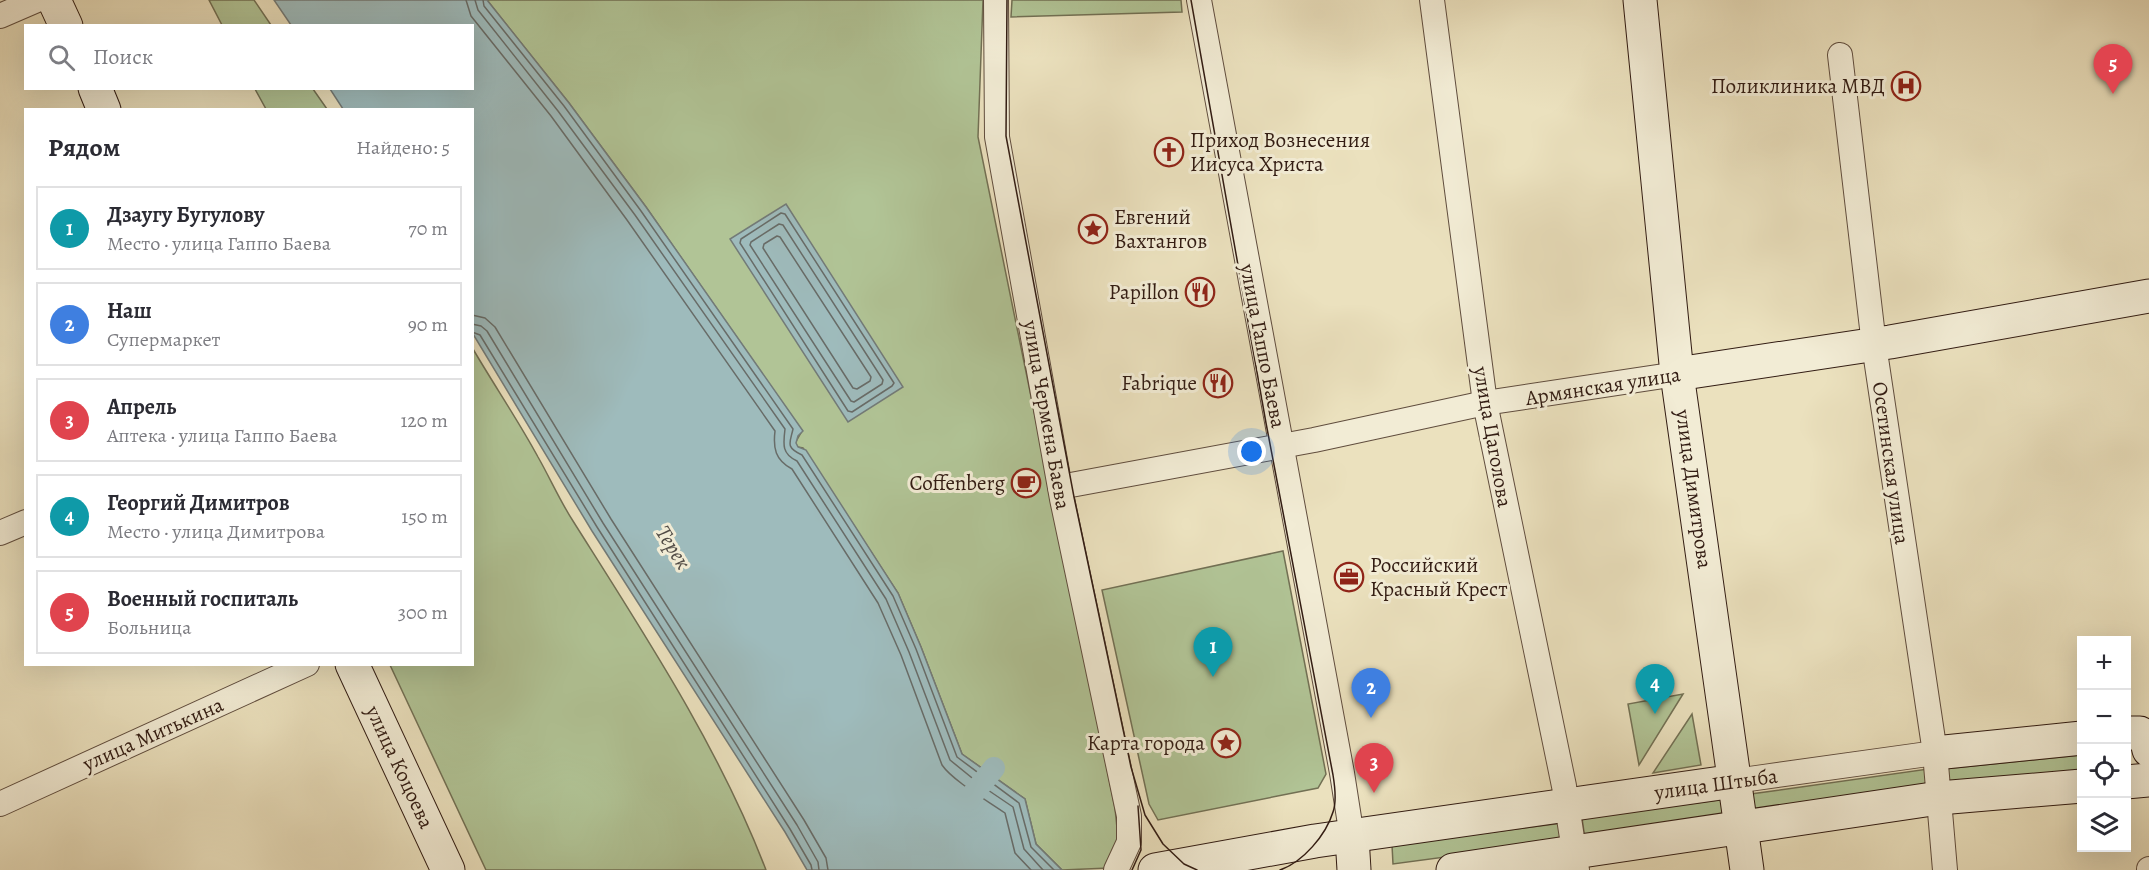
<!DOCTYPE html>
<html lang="ru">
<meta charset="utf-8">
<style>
:root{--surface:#fff;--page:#f7f7f7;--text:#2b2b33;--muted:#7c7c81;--line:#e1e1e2;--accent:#b45309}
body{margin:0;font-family:Alegreya,serif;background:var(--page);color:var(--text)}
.controls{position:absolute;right:18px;bottom:18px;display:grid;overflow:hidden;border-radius:0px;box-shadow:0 6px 24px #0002}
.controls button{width:54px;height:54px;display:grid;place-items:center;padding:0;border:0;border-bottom:2px solid var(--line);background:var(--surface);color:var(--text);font:30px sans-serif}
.you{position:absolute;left:1252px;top:452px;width:21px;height:21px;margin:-15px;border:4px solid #fff;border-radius:50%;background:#1a73e8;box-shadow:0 0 0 9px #1a73e833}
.badge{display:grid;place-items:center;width:39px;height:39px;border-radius:50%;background:var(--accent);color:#fff;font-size:20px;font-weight:700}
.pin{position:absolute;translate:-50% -50px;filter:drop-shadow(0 2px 3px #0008)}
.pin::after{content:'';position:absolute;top:32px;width:21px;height:18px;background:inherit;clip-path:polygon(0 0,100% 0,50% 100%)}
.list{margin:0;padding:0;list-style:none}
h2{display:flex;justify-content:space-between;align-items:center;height:78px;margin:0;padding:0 24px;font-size:26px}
h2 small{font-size:20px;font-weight:400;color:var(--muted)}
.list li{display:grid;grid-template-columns:39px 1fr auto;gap:18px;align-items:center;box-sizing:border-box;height:84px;margin:0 12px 12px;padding:0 12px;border:2px solid var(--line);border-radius:0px}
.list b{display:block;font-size:22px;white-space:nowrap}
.list p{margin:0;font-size:20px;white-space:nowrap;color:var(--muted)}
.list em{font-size:20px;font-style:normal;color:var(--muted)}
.icon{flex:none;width:33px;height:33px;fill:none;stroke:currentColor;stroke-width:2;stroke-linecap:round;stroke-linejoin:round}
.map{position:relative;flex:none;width:2149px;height:870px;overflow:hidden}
.search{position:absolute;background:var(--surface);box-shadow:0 6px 24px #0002;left:24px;top:24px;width:450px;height:66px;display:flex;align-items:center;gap:15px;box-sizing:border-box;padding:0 21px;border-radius:0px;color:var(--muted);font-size:22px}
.panel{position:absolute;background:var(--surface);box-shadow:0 6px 24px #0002;left:24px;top:108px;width:450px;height:558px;border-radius:0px}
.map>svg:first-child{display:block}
.green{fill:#b1c496;stroke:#727054;stroke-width:1.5}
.water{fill:#9ebbbc;stroke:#737b78;stroke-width:1.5}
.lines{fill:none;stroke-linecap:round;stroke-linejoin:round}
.shore{stroke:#686c68;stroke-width:1.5}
.canal{stroke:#9ebbbc;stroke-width:22}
.street-casing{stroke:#604d3e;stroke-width:26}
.secondary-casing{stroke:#321c13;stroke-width:35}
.street{stroke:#f2ecd5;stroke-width:24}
.secondary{stroke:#f2ecd5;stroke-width:33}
.tram{stroke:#321c13;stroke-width:1.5}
.labels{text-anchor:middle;stroke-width:6;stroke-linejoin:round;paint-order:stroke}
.poi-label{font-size:21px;fill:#321c13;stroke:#f2ecd5;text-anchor:end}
.street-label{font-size:21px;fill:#321c13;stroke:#f2ecd5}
.water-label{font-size:22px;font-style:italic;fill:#524c46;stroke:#f2ecd5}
</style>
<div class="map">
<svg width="2149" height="870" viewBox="0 0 2149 870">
<rect width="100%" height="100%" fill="#ebe1be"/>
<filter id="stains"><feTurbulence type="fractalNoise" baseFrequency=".00333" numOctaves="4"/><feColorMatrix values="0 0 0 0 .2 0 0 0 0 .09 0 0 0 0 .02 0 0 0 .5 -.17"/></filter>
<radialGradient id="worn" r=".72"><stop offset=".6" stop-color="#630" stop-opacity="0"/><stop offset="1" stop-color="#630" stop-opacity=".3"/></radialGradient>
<!-- green -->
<g class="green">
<path d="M209,0h45l17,25h-49z"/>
<path d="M487,0h496l-5,137 137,671 3,30 -9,30 -47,2 -26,-26 -11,-45 -63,-45 -41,-107 -23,-54 -95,-145 -5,-1 -3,-4 7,-12 -156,-224 -77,-104z"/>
<path d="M1012,0h169l1,12 -171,5z"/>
<path d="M255,89h58l14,20h-61z"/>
<path d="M473,349c21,36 45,71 65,108 12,21 22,44 35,64 70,111 146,226 193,349h-280l-96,-205 82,-1z"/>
<path d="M1283,551l43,223 -8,14 -160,32 -9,-16 -47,-214z"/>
<path d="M1683,694l-44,71 -11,-61z"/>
<path d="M1692,714l9,51 -48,8z"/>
<path d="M2081,755v18l-137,13 -1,-17z"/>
<path d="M1928,769l3,18 -177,25 -3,-18z"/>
<path d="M1733,798l3,20 -151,21 -3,-21z"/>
<path d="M1563,823l2,18 -172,23 -1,-19z"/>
</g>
<!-- water -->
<g class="water">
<path d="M274,0h213l82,103 77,104 157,224 -5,5 -2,7 2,4 8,3 92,143 23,54 41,107 63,45 11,45 26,26h-255l-22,-38 -193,-301 -119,-197 -1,-224 -129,-1 -13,-20 142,-1v-62l-181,-1z"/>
<path d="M786,204l117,183 -55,35 -118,-183z"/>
</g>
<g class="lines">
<!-- shore -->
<g class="shore">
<path d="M466,0l5,16 80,100 76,104 148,211c-2,17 0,29 17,38l86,134 23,52 41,110c11,16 46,36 63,48l10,40 16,17"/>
<path d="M475,0l3,10 80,101 77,104 150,214c-2,16 -3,25 12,32l89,138 23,53 41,108 32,26 31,21 11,42 19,21"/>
<path d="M483,0l1,6 80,100 77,105 152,218c-3,14 -8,18 9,26l91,141 23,53 41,108 62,46 12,44 23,23"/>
<path d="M781,213l4,1 109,169 -2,3 -40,26 -4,-1 -108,-168 1,-4z"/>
<path d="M779,224l4,1 100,155 -1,4 -28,18 -3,-1 -101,-156 1,-3z"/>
<path d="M777,236l3,1 91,140 -1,4 -13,8 -4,-1 -90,-140 1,-4z"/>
<path d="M472,315l13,3 10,9 116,192 193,301 22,38 2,12"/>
<path d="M472,324l9,2 6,5 116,192 194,302 21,37 1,8"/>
<path d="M472,332l8,3 117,192 193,302 21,36 1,5"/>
</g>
<!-- canal -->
<path class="canal" d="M969,799l25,-31"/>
<!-- street casing -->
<g class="street-casing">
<g id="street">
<path d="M996,0l1,137 65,362 67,317v26l-13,28"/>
<path d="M1199,0l143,773 10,64"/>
<path d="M1432,0l53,403 79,383 13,84"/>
<path d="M0,16l37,-16"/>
<path d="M1840,55l34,290 61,408 10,117"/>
<path d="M1060,487l254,-47 171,-37 192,-29"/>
<path d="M0,533l26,-11"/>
<path d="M1735,781l200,-28"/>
<path d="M0,804l307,-140"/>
<path d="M2149,870v-1"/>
</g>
</g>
<!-- secondary casing -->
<g class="secondary-casing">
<g id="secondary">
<path d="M54,0l12,26"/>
<path d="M1640,0l37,374 70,496"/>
<path d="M95,88l9,22"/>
<path d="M1677,374l213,-32 259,-46"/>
<path d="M352,664l96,206"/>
<path d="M2126,733h14l6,5 3,12"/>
<path d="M1935,753l147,-15"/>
<path d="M2126,782l23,-2"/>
<path d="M1352,837l2,33"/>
<path d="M1155,870l160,-29 420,-60"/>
<path d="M1453,870l486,-72 143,-12"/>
</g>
</g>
<!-- street -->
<use href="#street" class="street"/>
<!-- secondary -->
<use href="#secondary" class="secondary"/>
<!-- tram -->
<g class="tram">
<path d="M1007,0l-1,136 68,361 57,270 14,48 18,29 21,20 13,6"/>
<path d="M1191,0l75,423 67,352c2,12 4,26 0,37 -7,23 -30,50 -53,58"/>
<path d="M1132,870l9,-20 -3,-44"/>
</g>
</g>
<!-- icons -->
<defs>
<g id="hospital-ring" transform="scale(1.5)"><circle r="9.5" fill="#f2ecd5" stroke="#8f2418" stroke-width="1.5"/><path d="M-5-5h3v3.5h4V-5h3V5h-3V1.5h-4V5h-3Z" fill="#8f2418"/></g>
<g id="church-ring" transform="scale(1.5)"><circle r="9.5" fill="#f2ecd5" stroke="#8f2418" stroke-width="1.5"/><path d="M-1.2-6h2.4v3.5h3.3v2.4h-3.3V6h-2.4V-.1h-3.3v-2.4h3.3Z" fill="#8f2418"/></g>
<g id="sight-ring" transform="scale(1.5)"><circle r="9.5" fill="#f2ecd5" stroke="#8f2418" stroke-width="1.5"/><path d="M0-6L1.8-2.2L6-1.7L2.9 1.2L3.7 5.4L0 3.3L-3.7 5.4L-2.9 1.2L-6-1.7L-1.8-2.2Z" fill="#8f2418"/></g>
<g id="restaurant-ring" transform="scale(1.5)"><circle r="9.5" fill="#f2ecd5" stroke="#8f2418" stroke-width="1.5"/><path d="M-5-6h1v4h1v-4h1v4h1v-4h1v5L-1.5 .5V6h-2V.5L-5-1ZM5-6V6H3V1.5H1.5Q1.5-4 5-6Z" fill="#8f2418"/></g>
<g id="cafe-ring" transform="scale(1.5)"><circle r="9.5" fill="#f2ecd5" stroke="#8f2418" stroke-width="1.5"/><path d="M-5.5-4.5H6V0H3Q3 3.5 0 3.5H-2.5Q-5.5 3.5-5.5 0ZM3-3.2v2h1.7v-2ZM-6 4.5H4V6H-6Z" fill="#8f2418"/></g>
<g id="office-ring" transform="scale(1.5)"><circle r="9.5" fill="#f2ecd5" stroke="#8f2418" stroke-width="1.5"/><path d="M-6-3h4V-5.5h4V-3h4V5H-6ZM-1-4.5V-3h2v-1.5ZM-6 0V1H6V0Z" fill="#8f2418"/></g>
</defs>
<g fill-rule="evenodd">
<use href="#hospital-ring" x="1906" y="86"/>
<use href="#church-ring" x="1169" y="152"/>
<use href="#sight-ring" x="1093" y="229"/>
<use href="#restaurant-ring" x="1200" y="292"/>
<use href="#restaurant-ring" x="1218" y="383"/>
<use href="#cafe-ring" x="1026" y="483"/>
<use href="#office-ring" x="1349" y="577"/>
<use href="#sight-ring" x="1226" y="743"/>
</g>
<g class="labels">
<!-- poi labels -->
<g class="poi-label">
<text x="1885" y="93">Поликлиника МВД</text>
<text x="1190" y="147" text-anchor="start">Приход Вознесения<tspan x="1190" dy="24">Иисуса Христа</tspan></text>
<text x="1114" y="224" text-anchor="start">Евгений<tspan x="1114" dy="24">Вахтангов</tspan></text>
<text x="1179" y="299">Papillon</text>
<text x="1197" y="390">Fabrique</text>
<text x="1005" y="490">Coffenberg</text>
<text x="1370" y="572" text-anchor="start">Российский<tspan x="1370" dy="24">Красный Крест</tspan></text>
<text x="1205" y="750">Карта города</text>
</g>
<!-- street labels -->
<g class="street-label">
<text transform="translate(1263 346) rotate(79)" y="7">улица Гаппо Баева</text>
<text transform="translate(1603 386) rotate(-9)" y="7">Армянская улица</text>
<text transform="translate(1047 415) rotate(80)" y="7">улица Чермена Баева</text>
<text transform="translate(1493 437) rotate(80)" y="7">улица Цаголова</text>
<text transform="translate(1891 463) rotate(82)" y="7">Осетинская улица</text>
<text transform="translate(1694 489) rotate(82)" y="7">улица Димитрова</text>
<text transform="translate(153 734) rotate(-24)" y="7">улица Митькина</text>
<text transform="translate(400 767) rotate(65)" y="7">улица Коцоева</text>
<text transform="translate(1716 784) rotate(-8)" y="7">улица Штыба</text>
</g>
<!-- water labels -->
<g class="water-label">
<text transform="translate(674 547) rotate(58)" y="8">Терек</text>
</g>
</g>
<rect width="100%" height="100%" filter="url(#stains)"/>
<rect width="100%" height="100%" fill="url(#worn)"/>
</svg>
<div class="controls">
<button>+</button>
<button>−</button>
<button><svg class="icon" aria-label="locate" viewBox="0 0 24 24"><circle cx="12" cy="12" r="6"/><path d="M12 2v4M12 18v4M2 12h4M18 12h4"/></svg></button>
<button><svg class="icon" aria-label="layers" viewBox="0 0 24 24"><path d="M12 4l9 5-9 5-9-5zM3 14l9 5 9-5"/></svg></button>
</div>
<div class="you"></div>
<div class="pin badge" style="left:1213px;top:677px;background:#0f9aa8">1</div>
<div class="pin badge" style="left:1371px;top:718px;background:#3f7fe0">2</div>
<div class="pin badge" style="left:1374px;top:793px;background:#e0444e">3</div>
<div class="pin badge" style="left:1655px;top:714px;background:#0f9aa8">4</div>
<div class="pin badge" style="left:2113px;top:94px;background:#e0444e">5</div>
<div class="search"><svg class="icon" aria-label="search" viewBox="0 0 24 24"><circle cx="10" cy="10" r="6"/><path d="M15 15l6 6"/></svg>Поиск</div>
<section class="panel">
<h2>Рядом<small>Найдено: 5</small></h2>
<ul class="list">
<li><span class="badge" style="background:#0f9aa8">1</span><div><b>Дзаугу Бугулову</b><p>Место · улица Гаппо Баева</p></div><em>70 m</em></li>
<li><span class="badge" style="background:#3f7fe0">2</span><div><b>Наш</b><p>Супермаркет</p></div><em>90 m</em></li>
<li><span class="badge" style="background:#e0444e">3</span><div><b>Апрель</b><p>Аптека · улица Гаппо Баева</p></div><em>120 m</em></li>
<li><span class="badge" style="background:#0f9aa8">4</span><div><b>Георгий Димитров</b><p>Место · улица Димитрова</p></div><em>150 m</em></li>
<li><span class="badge" style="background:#e0444e">5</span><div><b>Военный госпиталь</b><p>Больница</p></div><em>300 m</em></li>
</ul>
</section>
</div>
